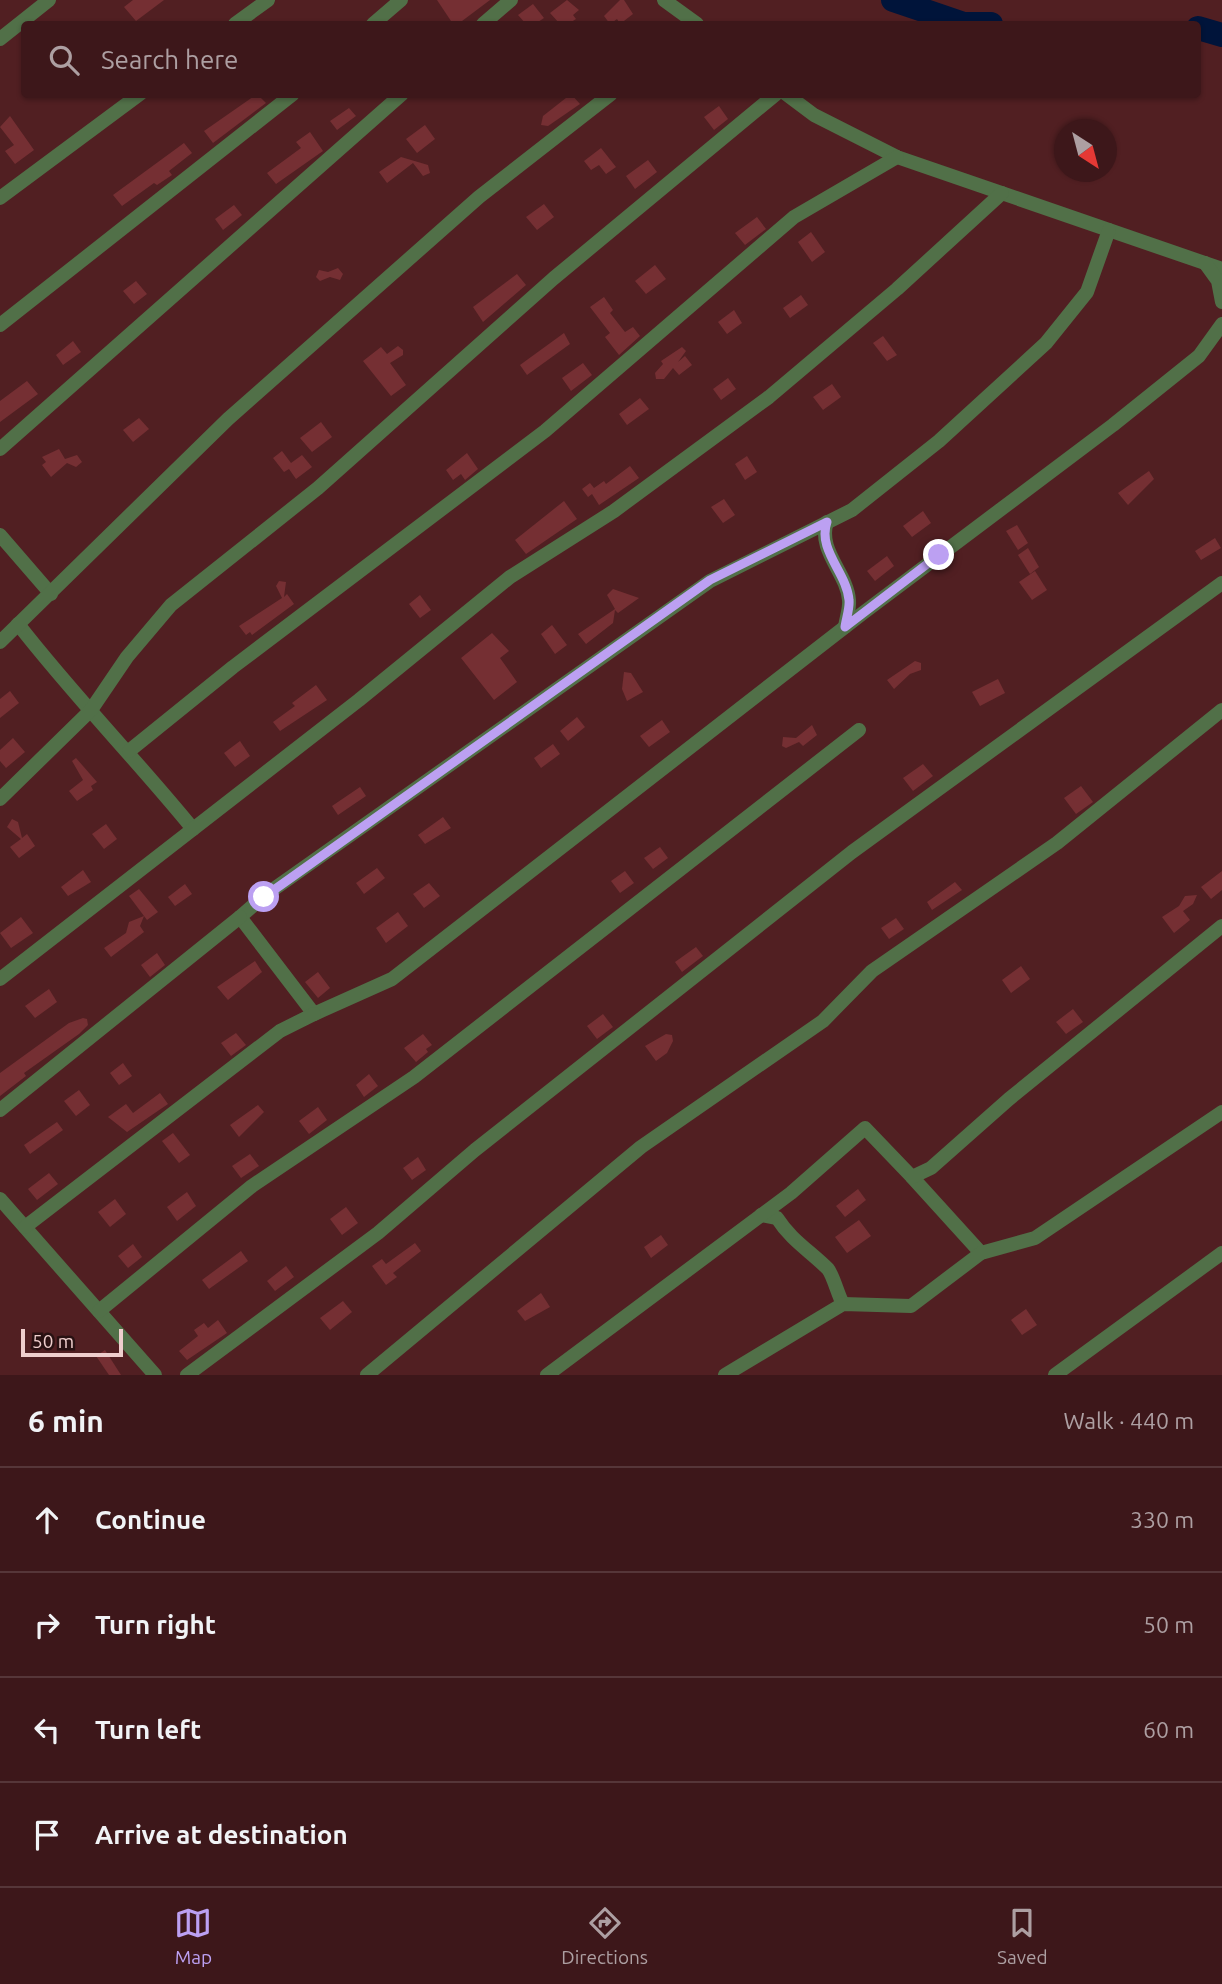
<!DOCTYPE html>
<meta charset="utf-8">
<style>
:root{--surface:#3d171a;--page:#442023;--text:#f1f3f6;--muted:#ad9fa2;--line:#563639;--accent:#bca0f2}
body{margin:0;font-family:Ubuntu,sans-serif;background:var(--page);color:var(--text)}
.compass{position:absolute;left:1054px;top:119px;width:63px;height:63px;border-radius:50%;background:var(--surface);box-shadow:0 2px 5px #0004;rotate:144deg}
.scale{position:absolute;left:21px;bottom:18px;width:102px;box-sizing:border-box;padding-left:7px;border:4px solid #efcecd;border-top:0;font-size:19px;line-height:24px;white-space:nowrap;color:#efcecd;-webkit-text-stroke:5px #281112;paint-order:stroke}
.stop{position:absolute;width:21px;height:21px;margin:-16px;border:5px solid #bca0f2;border-radius:50%;background:#fff}
.stop.end{background:#bca0f2;border-color:#fff;box-shadow:0 2px 7px #0008}
.list{margin:0;padding:0;list-style:none}
h2{display:flex;justify-content:space-between;align-items:center;height:91px;margin:0;padding:0 28px;font-size:30px}
h2 small{font-size:23px;font-weight:400;color:var(--muted)}
.list li{display:grid;grid-template-columns:46px 1fr auto;gap:21px;align-items:center;box-sizing:border-box;height:105px;padding:0 28px;border-top:2px solid var(--line)}
.list b{display:block;font-size:26px;white-space:nowrap}
.list em{font-size:23px;font-style:normal;color:var(--muted)}
.icon{flex:none;width:38px;height:38px;fill:none;stroke:currentColor;stroke-width:2;stroke-linecap:round;stroke-linejoin:round}
.map{position:relative;flex:none;width:1222px;height:1375px;overflow:hidden}
.search{position:absolute;background:var(--surface);box-shadow:0 2px 5px #0004;left:21px;right:21px;top:21px;height:77px;display:flex;align-items:center;gap:18px;box-sizing:border-box;padding:0 24px;border-radius:7px;color:var(--muted);font-size:26px}
.sheet{height:511px;background:var(--surface)}
nav{display:flex;justify-content:space-around;align-items:center;box-sizing:border-box;height:98px;border-top:2px solid var(--line);background:var(--surface);font-size:19px;color:var(--muted)}
nav a{display:grid;justify-items:center;gap:4px}
nav .on{color:var(--accent)}
.map>svg:first-child{display:block}
.lines{fill:none;stroke-linecap:round;stroke-linejoin:round}
.river{stroke:#00143a;stroke-width:24}
.building{fill:#752f33}
.minor{stroke:#517048;stroke-width:14}
.route{stroke:#bca0f2;stroke-width:9}
</style>
<div class="map">
<svg width="1222" height="1375" viewBox="0 0 1222 1375">
<rect width="100%" height="100%" fill="#511f22"/>
<g class="lines">
<!-- river -->
<g class="river">
<path d="M893,0l71,24h27"/>
<path d="M1198,28l24,7"/>
</g>
</g>
<!-- building -->
<g class="building">
<path d="M133,0h31l-28,21 -12,-14z"/>
<path d="M437,0h53l-32,24h-5z"/>
<path d="M567,0l12,10 -6,5 3,4 -8,5h-8l-10,-11z"/>
<path d="M620,0h4l9,14 -13,10 -3,-5 -7,5 -6,-8z"/>
<path d="M533,4l11,14 -9,6h-9l-8,-9z"/>
<path d="M257,94l9,9 -53,40 -9,-12z"/>
<path d="M571,94l9,10 -32,22 -7,-1 2,-9z"/>
<path d="M719,106l9,13 -14,11 -10,-13z"/>
<path d="M349,108l7,8 -19,14 -7,-9z"/>
<path d="M10,116l24,34 -19,14 -10,-13 9,-6 -14,-18z"/>
<path d="M425,125l10,14 -18,14 -11,-14z"/>
<path d="M310,132l13,19 -47,33 -9,-11 34,-25 -5,-6z"/>
<path d="M184,143l8,10 -23,18 3,4 -15,10 -3,-2 -32,23 -9,-11z"/>
<path d="M601,148l15,19 -10,7 -7,-9 -8,5 -7,-9z"/>
<path d="M401,157l27,8 2,8 -7,3 -10,-13 -26,20 -8,-11z"/>
<path d="M648,160l9,12 -22,17 -9,-13z"/>
<path d="M544,204l10,13 -17,13 -11,-13z"/>
<path d="M234,205l8,10 -19,15 -8,-11z"/>
<path d="M757,217l9,12 -21,16 -10,-12z"/>
<path d="M811,232l14,20 -13,10 -14,-20z"/>
<path d="M655,265l11,14 -20,15 -11,-13z"/>
<path d="M338,268l5,6 -3,6 -10,-3 -10,4 -4,-4 3,-7 9,2z"/>
<path d="M517,274l9,11 -43,37 -10,-15z"/>
<path d="M136,281l11,13 -13,10 -11,-13z"/>
<path d="M801,295l7,10 -18,13 -7,-10z"/>
<path d="M604,297l9,13 -3,3 15,19 8,-5 7,9 -21,19 -14,-18 5,-4 -20,-26z"/>
<path d="M734,310l8,13 -15,11 -9,-12z"/>
<path d="M564,333l6,11 -43,31 -7,-10z"/>
<path d="M883,336l14,19 -10,6 -14,-18z"/>
<path d="M73,341l8,11 -18,13 -7,-10z"/>
<path d="M398,346l5,4v5l-13,8 16,22 -15,11 -28,-35 18,-14 6,7z"/>
<path d="M682,347l4,4 -8,11 7,-6 7,9 -13,10 -6,-7 -9,11h-8l-1,-6 8,-9 -2,-3z"/>
<path d="M583,363l9,12 -21,16 -9,-13z"/>
<path d="M728,378l8,11 -15,11 -8,-11z"/>
<path d="M27,381l11,13 -38,28v-21z"/>
<path d="M832,384l9,13 -18,13 -10,-13z"/>
<path d="M640,398l9,11 -22,16 -8,-11z"/>
<path d="M139,418l10,11 -16,13 -10,-12z"/>
<path d="M321,422l11,15 -20,15 -12,-14z"/>
<path d="M59,449l6,10 12,-4 5,7 -6,5 -9,-4 -16,14 -9,-12 4,-3 -4,-5z"/>
<path d="M282,451l9,12 11,-8 10,12 -16,12 -7,-10 -5,3 -11,-14z"/>
<path d="M467,453l11,16 -13,11 -4,-6 -8,6 -7,-10z"/>
<path d="M747,456l10,16 -12,8 -10,-16z"/>
<path d="M630,466l9,12 -40,27 -7,-11 -4,3 -6,-8 8,-6 4,5 10,-7 2,3z"/>
<path d="M1149,471l5,8 -26,26 -10,-12z"/>
<path d="M724,499l11,16 -12,8 -12,-16z"/>
<path d="M564,501l13,18 -51,35 -11,-14z"/>
<path d="M923,511l8,12 -19,14 -9,-11z"/>
<path d="M1017,525l11,18 -10,7 -12,-19z"/>
<path d="M1215,538l6,10 -20,12 -6,-9z"/>
<path d="M1028,548l11,19 -9,7 -12,-19z"/>
<path d="M887,556l7,10 -19,15 -8,-10z"/>
<path d="M1035,571l12,19 -15,10 -13,-18z"/>
<path d="M279,581l7,1 -2,15 3,-3 7,10 -42,31 -2,-3 -4,3 -7,-9 43,-28 -6,-12z"/>
<path d="M613,589l26,9 -21,15 -3,-3 -2,13 -27,21 -8,-10 37,-25 -8,-14z"/>
<path d="M420,595l11,15 -11,8 -11,-14z"/>
<path d="M552,625l15,20 -12,9 -14,-20z"/>
<path d="M492,633l17,18 -9,7 17,24 -23,18 -33,-42z"/>
<path d="M915,661l6,2v7l-11,4 -16,15 -7,-9z"/>
<path d="M624,672l7,1 12,19 -16,9 -5,-12z"/>
<path d="M998,679l7,14 -25,13 -8,-14z"/>
<path d="M316,685l11,15 -47,31 -7,-9 22,-16 -3,-3z"/>
<path d="M10,691l9,12 -19,15v-19z"/>
<path d="M577,717l8,10 -17,14 -8,-10z"/>
<path d="M662,720l8,12 -21,15 -9,-11z"/>
<path d="M812,725l5,10 -14,11 -4,-4 -13,6 -4,-2 1,-9 13,1z"/>
<path d="M13,738l12,14 -19,16 -6,-7v-11z"/>
<path d="M240,741l10,15 -15,11 -11,-14z"/>
<path d="M553,744l7,10 -19,14 -7,-10z"/>
<path d="M76,758l21,24 -6,4 2,4 -16,11 -8,-10 14,-11 -11,-19z"/>
<path d="M923,764l10,12 -20,15 -10,-13z"/>
<path d="M1081,786l12,16 -17,12 -12,-16z"/>
<path d="M360,787l6,9 -28,19 -6,-9z"/>
<path d="M443,817l8,11 -26,16 -7,-9z"/>
<path d="M12,819l6,3 4,16 5,-4 8,12 -16,12 -9,-11 11,-8 -14,-12z"/>
<path d="M106,824l11,15 -13,10 -12,-15z"/>
<path d="M660,847l8,11 -15,11 -9,-11z"/>
<path d="M377,868l8,10 -21,16 -8,-11z"/>
<path d="M83,870l8,12 -23,14 -7,-9z"/>
<path d="M625,871l9,12 -14,10 -9,-12z"/>
<path d="M1222,871v19l-11,9 -10,-12z"/>
<path d="M955,882l7,8 -30,20 -5,-8z"/>
<path d="M429,883l11,13 -16,12 -11,-14z"/>
<path d="M185,884l7,10 -17,12 -7,-9z"/>
<path d="M139,889l19,23 -11,8 -18,-24z"/>
<path d="M1197,895l-4,9 -10,7 7,9 -16,13 -12,-16 17,-11 6,-10z"/>
<path d="M398,912l10,14 -22,17 -10,-15z"/>
<path d="M144,916l-4,10 4,6 -33,25 -7,-9 22,-15 3,-11z"/>
<path d="M21,917l12,16 -22,15 -11,-15z"/>
<path d="M896,918l8,11 -15,10 -8,-11z"/>
<path d="M696,947l7,9 -21,16 -7,-10z"/>
<path d="M157,953l8,12 -15,12 -9,-12z"/>
<path d="M255,961l7,11 -34,28 -11,-13z"/>
<path d="M1021,966l9,13 -19,14 -9,-13z"/>
<path d="M318,972l12,16 -12,10 -13,-16z"/>
<path d="M49,989l8,13 -22,16 -10,-12z"/>
<path d="M1073,1009l10,13 -17,12 -10,-12z"/>
<path d="M603,1014l10,13 -16,12 -10,-13z"/>
<path d="M83,1018l4,1 1,6 -9,9 -55,39 2,3 -26,20v-23l69,-50z"/>
<path d="M236,1033l10,12 -15,11 -10,-13z"/>
<path d="M423,1034l9,11 -6,4 2,3 -12,10 -12,-14z"/>
<path d="M666,1034l6,1 1,6 -6,12 -11,8 -11,-15z"/>
<path d="M123,1063l9,13 -13,9 -9,-12z"/>
<path d="M369,1074l9,12 -14,11 -8,-12z"/>
<path d="M79,1090l11,15 -14,11 -12,-15z"/>
<path d="M160,1093l8,11 -41,28 -19,-15 18,-13 7,9z"/>
<path d="M258,1105l6,7 -25,25 -9,-12z"/>
<path d="M318,1107l9,13 -18,14 -10,-13z"/>
<path d="M57,1122l6,8 -33,24 -6,-9z"/>
<path d="M173,1133l17,22 -11,8 -17,-22z"/>
<path d="M250,1154l9,12 -18,12 -9,-12z"/>
<path d="M418,1157l8,13 -14,10 -9,-12z"/>
<path d="M49,1173l9,11 -21,16 -9,-11z"/>
<path d="M858,1189l8,11 -21,17 -9,-11z"/>
<path d="M187,1192l9,14 -19,15 -10,-14z"/>
<path d="M115,1199l11,15 -16,13 -12,-15z"/>
<path d="M346,1207l12,16 -16,12 -12,-16z"/>
<path d="M859,1220l12,16 -24,17 -12,-16z"/>
<path d="M661,1235l7,10 -17,13 -7,-11z"/>
<path d="M415,1243l6,8 -28,22 4,4 -11,8 -14,-19 10,-7 4,5z"/>
<path d="M133,1244l9,13 -14,11 -10,-12z"/>
<path d="M241,1251l7,10 -39,28 -7,-9z"/>
<path d="M286,1266l8,11 -19,14 -8,-10z"/>
<path d="M541,1293l9,14 -25,14 -8,-10z"/>
<path d="M343,1301l9,11 -22,18 -10,-12z"/>
<path d="M1026,1309l11,16 -15,10 -11,-15z"/>
<path d="M218,1320l9,13 -40,27 -8,-9 19,-15 -4,-6 10,-7 4,5z"/>
<path d="M105,1350l16,25h-12l-13,-19z"/>
</g>
<g class="lines">
<!-- minor -->
<g class="minor">
<path d="M664,0l33,24"/>
<path d="M235,24l33,-24"/>
<path d="M373,24l28,-24"/>
<path d="M483,24l28,-24"/>
<path d="M0,39l49,-39"/>
<path d="M786,94l28,21 83,42 325,112"/>
<path d="M0,198l140,-104"/>
<path d="M1109,230l-22,62 -41,51 -107,98 -87,69 -142,71 -446,315 -24,21 74,97 78,-35 471,-366 250,-188 86,-69 23,-32"/>
<path d="M1205,263l13,18 4,21"/>
<path d="M0,325l293,-231"/>
<path d="M0,449l402,-355"/>
<path d="M827,522c-10,28 20,51 22,78 1,8 -3,19 -4,27"/>
<path d="M0,535l51,59"/>
<path d="M18,624c55,71 118,135 175,205"/>
<path d="M0,642l228,-223 251,-222 132,-103"/>
<path d="M129,751l104,-84 312,-236 249,-214 103,-60"/>
<path d="M0,799l91,-89 36,-53 44,-52 147,-117 236,-210 222,-184"/>
<path d="M0,979l359,-279 151,-123 104,-66 155,-114 128,-108 105,-96"/>
<path d="M0,1110l240,-193"/>
<path d="M912,1177l69,76"/>
<path d="M0,1199l155,176"/>
<path d="M761,1215l16,3c14,22 33,33 51,51 5,6 10,26 15,35"/>
<path d="M25,1227l255,-196 34,-17"/>
<path d="M99,1311l153,-125 162,-109 445,-347"/>
<path d="M187,1375l191,-142 97,-83 377,-298 370,-269"/>
<path d="M367,1375l274,-228 182,-126 49,-50 185,-128 165,-133"/>
<path d="M547,1375l244,-182 74,-65 47,49 19,-9 78,-69 213,-173"/>
<path d="M725,1375l118,-71 68,2 70,-53 54,-15 187,-126"/>
<path d="M1055,1375l167,-122"/>
</g>
</g>
<g class="lines">
<!-- route -->
<path class="route" d="M264,897l446,-317 117,-58c-10,28 20,51 22,78 1,8 -3,19 -4,27l94,-72"/>
</g>
</svg>
<svg class="compass" viewBox="-18 -18 36 36"><path d="M0-13l5 13h-10z" fill="#e53935"/><path d="M0 13l5-13h-10z" fill="#ad9fa2"/></svg>
<div class="scale">50 m</div>
<div class="stop" style="left:264px;top:897px"></div>
<div class="stop end" style="left:939px;top:555px"></div>
<div class="search"><svg class="icon" aria-label="search" viewBox="0 0 24 24"><circle cx="10" cy="10" r="6"/><path d="M15 15l6 6"/></svg>Search here</div>
</div>
<section class="sheet">
<h2>6 min<small>Walk · 440 m</small></h2>
<ul class="list">
<li><svg class="icon" aria-label="ahead" viewBox="0 0 24 24"><path d="M12 20V5M6 11l6-6 6 6"/></svg><div><b>Continue</b></div><em>330 m</em></li>
<li><svg class="icon" aria-label="right" viewBox="0 0 24 24"><path d="M7 20v-9h11M14 6l5 5-5 5"/></svg><div><b>Turn right</b></div><em>50 m</em></li>
<li><svg class="icon" aria-label="left" viewBox="0 0 24 24"><path d="M17 20v-9H6M10 6l-5 5 5 5"/></svg><div><b>Turn left</b></div><em>60 m</em></li>
<li><svg class="icon" aria-label="arrive" viewBox="0 0 24 24"><path d="M6 21V4h12l-3 4 3 4H6"/></svg><div><b>Arrive at destination</b></div></li>
</ul>
</section>
<nav>
<a class="on"><svg class="icon" aria-label="map" viewBox="0 0 24 24"><path d="M3 6l6-2 6 2 6-2v14l-6 2-6-2-6 2zM9 4v14M15 6v14"/></svg>Map</a>
<a><svg class="icon" aria-label="directions" viewBox="0 0 24 24"><path d="M12 3l9 9-9 9-9-9zM9 14v-3h6M13 9l2 2-2 2"/></svg>Directions</a>
<a><svg class="icon" aria-label="saved" viewBox="0 0 24 24"><path d="M7 4h10v16l-5-4-5 4z"/></svg>Saved</a>
</nav>
